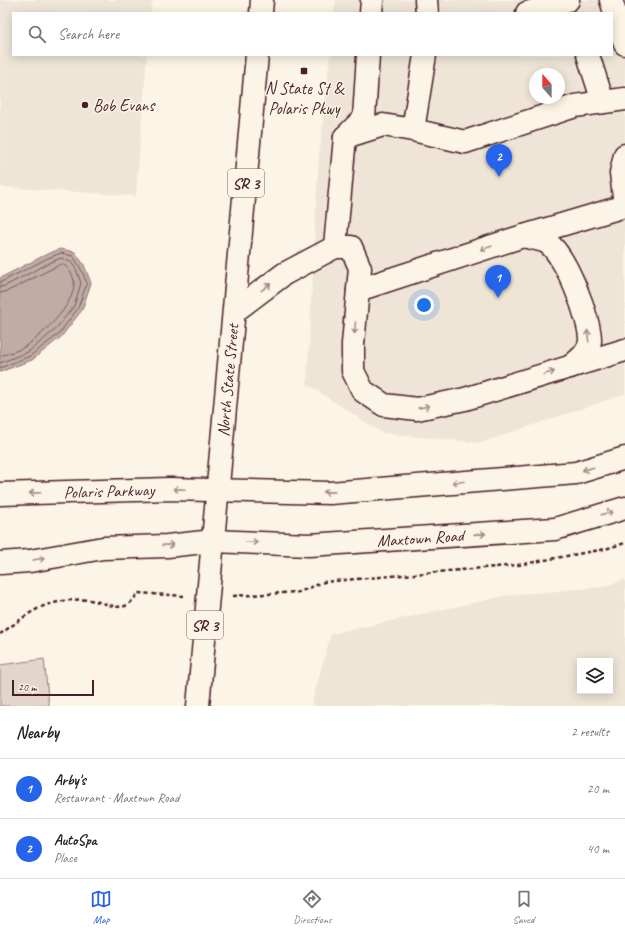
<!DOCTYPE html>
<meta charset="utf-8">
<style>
:root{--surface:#fff;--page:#f6f6f6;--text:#222;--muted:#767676;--line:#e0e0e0;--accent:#2563eb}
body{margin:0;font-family:Caveat,sans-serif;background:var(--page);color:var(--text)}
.controls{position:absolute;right:12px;bottom:12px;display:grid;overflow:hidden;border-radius:0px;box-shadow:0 2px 10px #0003}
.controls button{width:36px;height:36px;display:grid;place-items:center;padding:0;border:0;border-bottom:1px solid var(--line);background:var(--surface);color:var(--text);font:20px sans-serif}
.compass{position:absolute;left:529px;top:68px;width:36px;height:36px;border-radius:50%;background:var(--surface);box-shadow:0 2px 10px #0003;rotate:339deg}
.scale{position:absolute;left:12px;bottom:10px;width:82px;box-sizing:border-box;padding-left:4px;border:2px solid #4a1f2b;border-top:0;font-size:11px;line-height:14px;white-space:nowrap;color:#4a1f2b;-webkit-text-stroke:3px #fcf5e5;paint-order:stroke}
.you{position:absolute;left:424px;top:305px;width:14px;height:14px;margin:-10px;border:3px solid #fff;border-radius:50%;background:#1a73e8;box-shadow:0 0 0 6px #1a73e833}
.badge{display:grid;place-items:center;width:26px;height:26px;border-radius:50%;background:var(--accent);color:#fff;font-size:13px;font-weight:700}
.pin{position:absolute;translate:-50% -33px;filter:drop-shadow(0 1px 2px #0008)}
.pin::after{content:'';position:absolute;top:21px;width:14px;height:12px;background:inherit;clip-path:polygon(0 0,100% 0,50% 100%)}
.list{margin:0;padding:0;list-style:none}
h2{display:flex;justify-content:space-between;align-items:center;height:52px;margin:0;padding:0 16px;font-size:17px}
h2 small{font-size:13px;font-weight:400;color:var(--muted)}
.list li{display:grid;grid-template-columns:26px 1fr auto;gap:12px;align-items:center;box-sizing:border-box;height:60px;padding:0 16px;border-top:1px solid var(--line)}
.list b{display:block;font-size:15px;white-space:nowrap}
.list p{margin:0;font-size:13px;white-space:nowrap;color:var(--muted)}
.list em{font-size:13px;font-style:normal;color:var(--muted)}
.icon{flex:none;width:22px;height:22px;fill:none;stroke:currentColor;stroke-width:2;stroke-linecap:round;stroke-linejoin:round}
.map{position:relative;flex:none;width:625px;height:706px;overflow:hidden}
.search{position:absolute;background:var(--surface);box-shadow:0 2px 10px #0003;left:12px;right:12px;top:12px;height:44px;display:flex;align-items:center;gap:10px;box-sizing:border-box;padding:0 14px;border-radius:0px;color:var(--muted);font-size:15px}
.sheet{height:172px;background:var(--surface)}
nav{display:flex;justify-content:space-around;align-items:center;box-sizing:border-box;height:56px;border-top:1px solid var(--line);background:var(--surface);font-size:11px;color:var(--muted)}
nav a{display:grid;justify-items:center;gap:2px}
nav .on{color:var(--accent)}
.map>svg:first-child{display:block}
.built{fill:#eee5d7;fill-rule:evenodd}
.green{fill:#e2d5ca;stroke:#967a7a}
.water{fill:#c0aca5;stroke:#917474}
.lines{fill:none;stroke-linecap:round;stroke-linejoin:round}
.shore{stroke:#79575c;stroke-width:1}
.minor-casing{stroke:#4a1f2b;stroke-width:25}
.major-casing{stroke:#4a1f2b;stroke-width:25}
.path{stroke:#4a1f2b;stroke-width:2.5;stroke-dasharray:4 3;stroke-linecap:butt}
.minor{stroke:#fcf5e5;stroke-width:22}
.major{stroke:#fcf5e5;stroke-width:22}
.oneway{stroke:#a38a88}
.poi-dot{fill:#4a1f2b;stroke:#fcf5e5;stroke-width:1.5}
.labels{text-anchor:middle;stroke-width:3;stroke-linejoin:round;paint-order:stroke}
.shield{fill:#fcf5e5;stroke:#7f5f63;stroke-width:1}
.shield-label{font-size:16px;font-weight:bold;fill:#4a1f2b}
.poi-label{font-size:17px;fill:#4a1f2b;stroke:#fcf5e5}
.street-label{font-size:17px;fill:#4a1f2b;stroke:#fcf5e5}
</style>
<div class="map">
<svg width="625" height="706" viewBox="0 0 625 706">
<rect width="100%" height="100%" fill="#fcf5e5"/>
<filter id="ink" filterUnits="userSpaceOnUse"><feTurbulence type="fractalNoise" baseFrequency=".025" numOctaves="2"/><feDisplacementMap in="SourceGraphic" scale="8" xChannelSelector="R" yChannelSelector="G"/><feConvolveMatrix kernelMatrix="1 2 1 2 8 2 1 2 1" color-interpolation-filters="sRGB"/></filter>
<g filter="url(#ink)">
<!-- built -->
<g class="built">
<path d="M0,0h152l-1,13h-138v42h134l-11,141 -136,-9z"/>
<path d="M336,0h289v394l-145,49 -98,-10 -75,-49 11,-217 12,-112h282v-42h-278zM535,74h24v24h-24z"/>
<path d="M625,579v127h-314l20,-72 178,-39 94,-8zM580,661h30v30h-30z"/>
</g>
<!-- green -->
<path class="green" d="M44,659l5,47h-49v-41z"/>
<!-- water -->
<path class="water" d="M60,249l15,3 9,13 7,18 -9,27 -21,27 -29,23 -32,12v-94l47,-24z"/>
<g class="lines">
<!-- shore -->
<g class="shore">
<path d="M0,282l3,-1 45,-23 13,-5 12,3 7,11 7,16 -9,25 -19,26 -29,22 -30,12"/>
<path d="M0,287l5,-1 46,-24 10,-4 9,3 6,8 5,14 -7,23 -19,24 -27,22 -28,11"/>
<path d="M0,293l8,-2 53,-27c7,2 9,7 12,13 8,23 -30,57 -47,69 -7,5 -18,7 -26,10"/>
</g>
<!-- minor casing -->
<g class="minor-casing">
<g id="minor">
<path d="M426,0l1,13"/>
<path d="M611,0l14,44"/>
<path d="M371,13l1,-13"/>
<path d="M527,13l41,-13"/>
<path d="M588,55l15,47"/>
<path d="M413,130l12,-75"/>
<path d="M345,137l38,-12 30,5 52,12 110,-36 50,-7"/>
<path d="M625,155l-4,18 4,32"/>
<path d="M523,236c7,2 17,3 23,6 19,10 45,79 44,99 -1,12 -12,19 -20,26"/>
<path d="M335,247l10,-110 19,-19 4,-63"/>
<path d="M358,290l159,-52 108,-32"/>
<path d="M235,311l49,-37 51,-27h16l9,21 -7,76v27l10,20 21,14 33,4 48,-10 160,-49"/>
</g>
</g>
<!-- major casing -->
<g class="major-casing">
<g id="major">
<path d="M261,13l1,-13"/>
<path id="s1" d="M0,494l169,-5 161,4 246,-20 49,-15"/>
<path id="s2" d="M0,563l30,-2 73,-13 64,-2 46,-5 96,4 246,-16 70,-21"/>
<path id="s3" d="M198,706l59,-651"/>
</g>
</g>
<!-- path -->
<g class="path">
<path d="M233,596l66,-4 25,-10 21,-2 173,-15 87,-16 20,-6"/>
<path d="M0,634c14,-9 33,-26 50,-30 14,-4 31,-6 45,-3 10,2 21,8 30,5 6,-2 10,-9 13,-13l46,3"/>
</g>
<!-- minor -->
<use href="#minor" class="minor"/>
<!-- major -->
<use href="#major" class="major"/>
</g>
<!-- one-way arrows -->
<defs><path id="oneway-shaft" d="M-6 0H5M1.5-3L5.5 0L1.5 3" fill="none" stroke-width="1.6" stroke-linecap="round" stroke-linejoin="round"/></defs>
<g class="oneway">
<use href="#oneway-shaft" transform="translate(486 248) rotate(162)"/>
<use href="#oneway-shaft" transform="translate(266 287) rotate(-37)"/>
<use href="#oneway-shaft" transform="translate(355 328) rotate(95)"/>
<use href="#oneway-shaft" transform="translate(588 336) rotate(-97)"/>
<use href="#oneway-shaft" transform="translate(549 373) rotate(-17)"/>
<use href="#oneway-shaft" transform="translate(424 407) rotate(-11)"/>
<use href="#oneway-shaft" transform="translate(588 469) rotate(164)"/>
<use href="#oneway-shaft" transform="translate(458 482) rotate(175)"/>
<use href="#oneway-shaft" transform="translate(179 489) rotate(-178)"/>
<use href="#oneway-shaft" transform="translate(329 492) rotate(179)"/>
<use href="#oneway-shaft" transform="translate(35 493) rotate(178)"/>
<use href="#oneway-shaft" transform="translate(607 513) rotate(-17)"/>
<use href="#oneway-shaft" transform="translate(480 534) rotate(-4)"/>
<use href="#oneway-shaft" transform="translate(252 542) rotate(2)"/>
<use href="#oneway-shaft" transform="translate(168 545) rotate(-4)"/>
<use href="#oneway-shaft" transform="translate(39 559) rotate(-10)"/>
</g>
</g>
<!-- markers -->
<g class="poi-dot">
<rect x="300" y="67" width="8" height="8" rx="2"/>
<circle cx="85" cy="105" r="4"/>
</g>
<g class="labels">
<!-- shield labels -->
<g class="shield">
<rect x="228" y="169" width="36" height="28" rx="3"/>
<rect x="187" y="611" width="36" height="28" rx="3"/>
</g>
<g class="shield-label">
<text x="246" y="189">SR 3</text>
<text x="205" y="631">SR 3</text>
</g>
<!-- poi labels -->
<g class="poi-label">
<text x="304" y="94">N State St &amp;<tspan x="304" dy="20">Polaris Pkwy</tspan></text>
<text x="93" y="111" text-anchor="start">Bob Evans</text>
</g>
<!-- street labels -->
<g class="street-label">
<text dy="6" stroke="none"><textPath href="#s3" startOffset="327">North State Street</textPath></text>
<text dy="6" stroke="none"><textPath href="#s1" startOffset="109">Polaris Parkway</textPath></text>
<text dy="6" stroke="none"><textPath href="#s2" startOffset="422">Maxtown Road</textPath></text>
</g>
</g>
</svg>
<div class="controls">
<button><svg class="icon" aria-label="layers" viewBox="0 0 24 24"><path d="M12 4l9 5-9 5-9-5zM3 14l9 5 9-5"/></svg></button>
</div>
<svg class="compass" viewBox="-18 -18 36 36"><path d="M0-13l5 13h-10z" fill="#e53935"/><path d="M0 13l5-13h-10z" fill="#767676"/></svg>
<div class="scale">20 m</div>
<div class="you"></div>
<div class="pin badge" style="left:498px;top:298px">1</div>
<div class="pin badge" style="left:499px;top:177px">2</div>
<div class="search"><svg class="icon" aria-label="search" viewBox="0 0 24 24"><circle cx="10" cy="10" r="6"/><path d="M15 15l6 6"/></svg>Search here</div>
</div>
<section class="sheet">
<h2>Nearby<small>2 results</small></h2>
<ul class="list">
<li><span class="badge">1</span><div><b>Arby's</b><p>Restaurant · Maxtown Road</p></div><em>20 m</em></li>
<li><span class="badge">2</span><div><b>AutoSpa</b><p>Place</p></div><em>40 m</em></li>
</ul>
</section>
<nav>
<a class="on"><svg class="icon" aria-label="map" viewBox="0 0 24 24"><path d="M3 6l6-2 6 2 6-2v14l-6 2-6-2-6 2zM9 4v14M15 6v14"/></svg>Map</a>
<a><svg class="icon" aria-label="directions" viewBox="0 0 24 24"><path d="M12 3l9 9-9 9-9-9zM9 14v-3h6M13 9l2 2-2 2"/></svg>Directions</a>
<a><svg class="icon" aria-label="saved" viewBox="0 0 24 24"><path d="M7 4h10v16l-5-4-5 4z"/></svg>Saved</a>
</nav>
